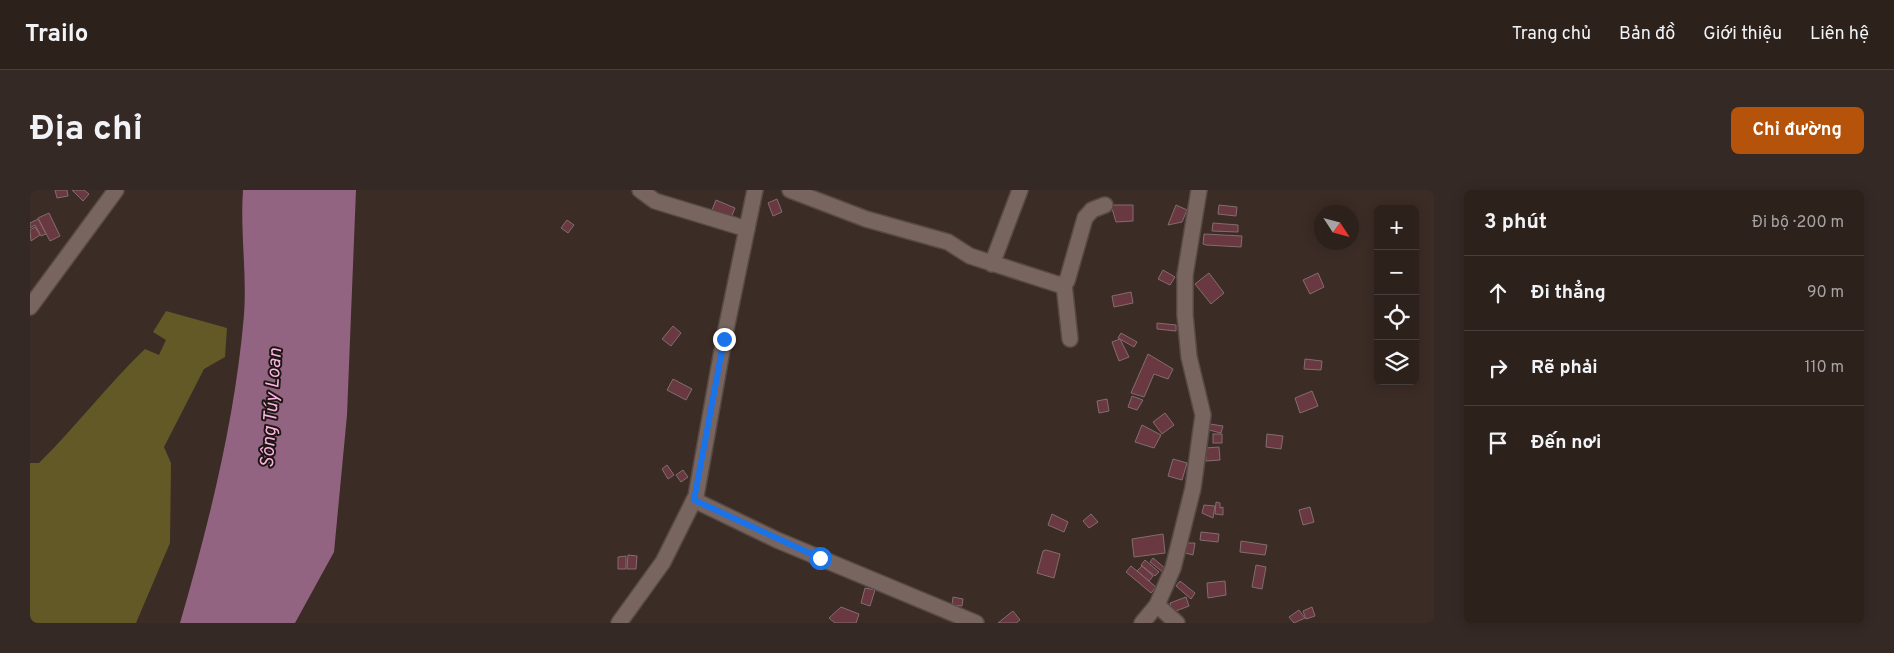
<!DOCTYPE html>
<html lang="vi">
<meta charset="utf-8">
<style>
:root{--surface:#2d211c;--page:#352925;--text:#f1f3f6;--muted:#a7a3a3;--line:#483e3b;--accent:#b45309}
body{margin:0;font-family:Overpass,sans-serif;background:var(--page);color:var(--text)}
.controls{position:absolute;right:15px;top:15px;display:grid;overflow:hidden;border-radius:8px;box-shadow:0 2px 12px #0003}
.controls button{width:45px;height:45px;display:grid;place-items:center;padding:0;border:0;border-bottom:1px solid var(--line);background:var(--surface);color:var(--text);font:25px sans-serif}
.compass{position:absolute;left:1284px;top:15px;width:45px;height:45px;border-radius:50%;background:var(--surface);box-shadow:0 2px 12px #0003;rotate:126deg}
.stop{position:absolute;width:15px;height:15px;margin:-11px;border:4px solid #1a73e8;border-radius:50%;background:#fff}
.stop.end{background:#1a73e8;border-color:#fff;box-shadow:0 1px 5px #0008}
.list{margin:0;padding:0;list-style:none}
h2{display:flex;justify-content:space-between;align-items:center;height:65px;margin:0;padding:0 20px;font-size:21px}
h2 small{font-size:16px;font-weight:400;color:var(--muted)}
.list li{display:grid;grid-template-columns:32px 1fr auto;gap:15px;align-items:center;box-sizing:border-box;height:75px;padding:0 20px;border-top:1px solid var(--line)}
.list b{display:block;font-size:19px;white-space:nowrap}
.list em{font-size:16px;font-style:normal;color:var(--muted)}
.icon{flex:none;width:28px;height:28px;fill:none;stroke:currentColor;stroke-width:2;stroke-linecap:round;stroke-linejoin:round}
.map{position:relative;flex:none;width:1404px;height:433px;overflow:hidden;border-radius:8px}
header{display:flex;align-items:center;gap:30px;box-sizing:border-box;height:70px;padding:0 25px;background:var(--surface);border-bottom:1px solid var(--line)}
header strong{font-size:24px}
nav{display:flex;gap:28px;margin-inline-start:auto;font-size:18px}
.intro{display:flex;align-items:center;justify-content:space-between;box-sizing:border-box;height:120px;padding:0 30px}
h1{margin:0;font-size:35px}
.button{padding:12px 22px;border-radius:8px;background:var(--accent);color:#fff;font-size:18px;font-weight:700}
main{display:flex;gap:30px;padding:0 30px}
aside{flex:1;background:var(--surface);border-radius:8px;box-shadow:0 2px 12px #0003}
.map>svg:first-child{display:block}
.forest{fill:#635927}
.water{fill:#926481}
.building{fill:#6a3840;stroke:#826d6f}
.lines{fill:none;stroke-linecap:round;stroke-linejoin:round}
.minor-casing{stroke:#574a45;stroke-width:18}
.minor{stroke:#78655f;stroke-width:15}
.route{stroke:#1a73e8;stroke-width:6}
.labels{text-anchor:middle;stroke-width:4;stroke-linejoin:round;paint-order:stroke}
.water-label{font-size:19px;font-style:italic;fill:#fbb3e1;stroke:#1d1613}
</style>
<header>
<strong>Trailo</strong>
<nav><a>Trang chủ</a><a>Bản đồ</a><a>Giới thiệu</a><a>Liên hệ</a></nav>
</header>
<div class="intro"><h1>Địa chỉ</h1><a class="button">Chỉ đường</a></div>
<main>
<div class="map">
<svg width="1404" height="433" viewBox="0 0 1404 433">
<rect width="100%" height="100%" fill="#3c2c26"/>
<!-- forest -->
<path class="forest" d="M136,121l61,17 -2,29 -21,12 -40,78 7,16 -1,80 -34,80h-106v-160h9c37,-36 68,-78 106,-114l14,6 7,-15 -13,-8z"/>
<!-- water -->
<path class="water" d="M213,0h113l-9,225 -13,137 -39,71h-115c29,-100 55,-203 64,-308 3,-41 -4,-84 -1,-125z"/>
<!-- building -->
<g class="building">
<path d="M25,0h12l1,6 -11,2z"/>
<path d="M42,0h12l5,4 -6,7z"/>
<path d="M747,9l5,13 -9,4 -5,-13z"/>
<path d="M686,10l19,8 -4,10 -19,-8z"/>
<path d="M1081,15h22v16l-17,1z"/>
<path d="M1146,15l11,5 -5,12 -14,3z"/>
<path d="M1189,15l18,2 -1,9 -18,-2z"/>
<path d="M19,23l11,23 -10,5 -12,-23z"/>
<path d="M8,29l8,15 -5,2 -6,-11 -5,3v-5z"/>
<path d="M537,30l7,5 -6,8 -7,-5z"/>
<path d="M1183,33l25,2v7l-26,-1z"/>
<path d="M5,37l5,8 -9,6 -1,-11z"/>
<path d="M1174,44l38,2 -1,11 -35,-2 -3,-1z"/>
<path d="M1133,80l12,7 -5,8 -12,-6z"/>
<path d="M1179,83l15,20 -13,11 -16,-20z"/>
<path d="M1288,83l6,14 -14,7 -7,-14z"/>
<path d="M1101,102l2,11 -19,4 -2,-11z"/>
<path d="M1127,133l19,2v6l-19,-2z"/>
<path d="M643,136l8,7 -10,13 -9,-7z"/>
<path d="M1091,143l16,9 -3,5 -16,-9z"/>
<path d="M1090,149l9,18 -10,4 -7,-19z"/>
<path d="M1118,164l25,15 -5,10 -14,-5 -10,23 -13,-4z"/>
<path d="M1275,169l17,2 -1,9 -17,-1z"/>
<path d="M643,189l19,10 -6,11 -19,-10z"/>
<path d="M1282,201l6,15 -18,7 -5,-15z"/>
<path d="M1102,206l11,4 -6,10 -9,-3z"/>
<path d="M1077,209l2,12 -10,2 -2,-12z"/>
<path d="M1135,223l9,12 -12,9 -9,-12z"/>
<path d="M1180,234l13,2 -2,7 -12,-3z"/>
<path d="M1112,235l19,10 -7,13 -19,-6z"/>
<rect x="1183" y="244" width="9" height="9"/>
<path d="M1237,244l16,2 -2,13 -15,-2z"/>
<path d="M1189,257l1,13 -14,1 -1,-13z"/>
<path d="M1143,269l14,4 -5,17 -14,-4z"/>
<path d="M637,275l7,10 -6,4 -6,-10z"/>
<path d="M653,280l5,7 -7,5 -5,-7z"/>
<path d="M1186,312l4,1v5l3,-1v8l-8,-1z"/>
<path d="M1174,315l11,1 -2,12 -11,-5z"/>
<path d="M1280,317l4,15 -11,3 -4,-15z"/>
<path d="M1022,324l16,8 -4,10 -16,-7z"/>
<path d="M1061,324l7,8 -9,6 -6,-7z"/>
<path d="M1171,342l18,2 -1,8 -18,-2z"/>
<path d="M1133,344l2,19 -31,4 -2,-18z"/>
<path d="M1211,351l26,4 -2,10 -25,-3z"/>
<path d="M1157,353h8l-2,12 -8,-2z"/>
<path d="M1016,360l14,4 -6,24 -17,-5 6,-22z"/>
<path d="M598,365l9,1 -1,13h-9z"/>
<path d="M596,366v13h-8v-12z"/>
<path d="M1123,368l13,11 -2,4 -14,-11z"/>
<path d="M1115,370l14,12 -4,4 -14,-11z"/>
<path d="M1226,375l10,2 -4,22 -10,-2z"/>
<path d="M1101,376l25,21 -5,6 -25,-21z"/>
<path d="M1112,376l11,10 -4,5 -12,-10z"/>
<path d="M1150,391l15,12 -4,6 -15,-13z"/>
<path d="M1195,391l1,14 -18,3 -1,-15z"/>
<path d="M835,398l10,2 -5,16 -9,-3z"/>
<path d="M923,407l10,2 -1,7 -10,-1z"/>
<path d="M1156,407l3,9 -16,6 -3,-9z"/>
<path d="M811,417l18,7 -3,9h-21l-6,-5z"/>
<path d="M1282,417l3,9 -9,3 -3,-8z"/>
<path d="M1269,420l6,8 -11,5 -5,-6z"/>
<path d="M983,421l7,9 -4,3h-18z"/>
</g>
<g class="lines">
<!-- minor casing -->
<g class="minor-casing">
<g id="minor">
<path d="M610,0l15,11 92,28"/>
<path d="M760,0l76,29 82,23 22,14 90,29 7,-4 18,-63 7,-8 13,-5"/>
<path d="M962,74l28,-74"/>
<path d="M1034,94l6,55"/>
<path d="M0,117l86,-117"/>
<path d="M664,310l83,40 199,83"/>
<path d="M1127,415l20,18"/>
<path d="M589,433l44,-61 33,-66 28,-157 31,-149"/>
<path d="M1112,433l15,-18 16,-37 20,-80 10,-73 -14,-58 -4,-42v-40l14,-85"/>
</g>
</g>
<!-- minor -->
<use href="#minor" class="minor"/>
</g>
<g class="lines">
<!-- route -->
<path class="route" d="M694,149l-30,161 126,58"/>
</g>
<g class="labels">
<!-- water labels -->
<g class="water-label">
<text transform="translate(240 218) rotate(-86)" y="7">Sông Túy Loan</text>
</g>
</g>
</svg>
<div class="controls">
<button>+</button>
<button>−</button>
<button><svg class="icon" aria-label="locate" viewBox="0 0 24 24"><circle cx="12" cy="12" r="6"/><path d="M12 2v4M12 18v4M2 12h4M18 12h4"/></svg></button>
<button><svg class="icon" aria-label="layers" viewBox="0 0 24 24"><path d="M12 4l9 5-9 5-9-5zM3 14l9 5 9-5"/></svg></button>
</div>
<svg class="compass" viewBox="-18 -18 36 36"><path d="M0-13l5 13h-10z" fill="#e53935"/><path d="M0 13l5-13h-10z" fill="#a7a3a3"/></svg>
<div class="stop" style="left:790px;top:368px"></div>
<div class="stop end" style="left:694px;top:149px"></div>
</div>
<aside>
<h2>3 phút<small>Đi bộ · 200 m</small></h2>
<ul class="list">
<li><svg class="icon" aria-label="ahead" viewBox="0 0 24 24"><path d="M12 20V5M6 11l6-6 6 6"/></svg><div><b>Đi thẳng</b></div><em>90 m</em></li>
<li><svg class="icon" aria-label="right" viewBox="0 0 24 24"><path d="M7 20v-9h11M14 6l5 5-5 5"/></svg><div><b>Rẽ phải</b></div><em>110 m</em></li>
<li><svg class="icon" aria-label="arrive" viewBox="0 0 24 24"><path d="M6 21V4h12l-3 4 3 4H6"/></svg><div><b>Đến nơi</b></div></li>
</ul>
</aside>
</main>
